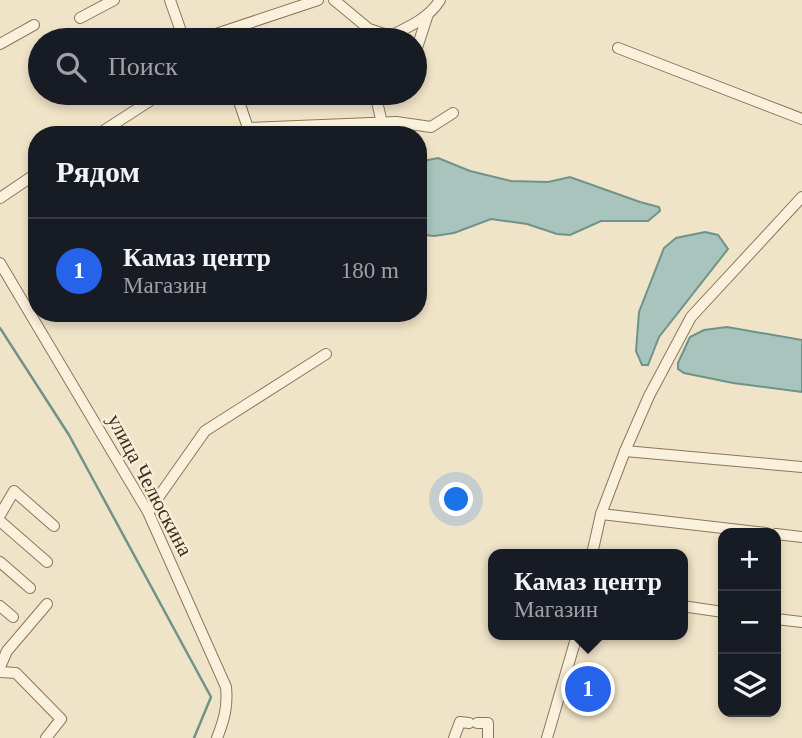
<!DOCTYPE html>
<html lang="ru">
<meta charset="utf-8">
<style>
:root{--surface:#171b24;--page:#242831;--text:#f1f3f6;--muted:#9ea1a6;--line:#363941;--accent:#2563eb}
body{margin:0;font-family:"Times New Roman",serif;background:var(--page);color:var(--text)}
.controls{position:absolute;right:21px;bottom:21px;display:grid;overflow:hidden;border-radius:14px;box-shadow:0 4px 10px #0003}
.controls button{width:63px;height:63px;display:grid;place-items:center;padding:0;border:0;border-bottom:2px solid var(--line);background:var(--surface);color:var(--text);font:35px sans-serif}
.you{position:absolute;left:457px;top:500px;width:24px;height:24px;margin:-18px;border:5px solid #fff;border-radius:50%;background:#1a73e8;box-shadow:0 0 0 10px #1a73e833}
.badge{display:grid;place-items:center;width:46px;height:46px;border-radius:50%;background:var(--accent);color:#fff;font-size:23px;font-weight:700}
.pin{position:absolute;translate:-50% -50%;border:4px solid #fff;box-shadow:0 2px 7px #0006}
.popup{position:absolute;left:488px;top:549px;width:200px;height:91px;box-sizing:border-box;display:grid;place-content:center;border-radius:14px;background:var(--surface);filter:drop-shadow(0 2px 5px #0005);font-size:23px;white-space:nowrap;color:var(--muted)}
.popup b{font-size:26px;color:var(--text)}
.popup::after{content:'';position:absolute;left:50%;top:100%;margin-left:-14px;border:14px solid transparent;border-top-color:var(--surface)}
.list{margin:0;padding:0;list-style:none}
h2{display:flex;justify-content:space-between;align-items:center;height:91px;margin:0;padding:0 28px;font-size:30px}
h2 small{font-size:23px;font-weight:400;color:var(--muted)}
.list li{display:grid;grid-template-columns:46px 1fr auto;gap:21px;align-items:center;box-sizing:border-box;height:105px;padding:0 28px;border-top:2px solid var(--line)}
.list b{display:block;font-size:26px;white-space:nowrap}
.list p{margin:0;font-size:23px;white-space:nowrap;color:var(--muted)}
.list em{font-size:23px;font-style:normal;color:var(--muted)}
.icon{flex:none;width:38px;height:38px;fill:none;stroke:currentColor;stroke-width:2;stroke-linecap:round;stroke-linejoin:round}
.map{position:relative;flex:none;width:802px;height:738px;overflow:hidden}
.search{position:absolute;background:var(--surface);box-shadow:0 4px 10px #0003;left:28px;top:28px;width:399px;height:77px;display:flex;align-items:center;gap:18px;box-sizing:border-box;padding:0 24px;border-radius:38px;color:var(--muted);font-size:26px}
.panel{position:absolute;background:var(--surface);box-shadow:0 4px 10px #0003;left:28px;top:126px;width:399px;height:196px;border-radius:28px}
.map>svg:first-child{display:block}
.water{fill:#a9c4bc;stroke:#6f938a;stroke-width:2}
.lines{fill:none;stroke-linecap:round;stroke-linejoin:round}
.stream{stroke:#6f938a;stroke-width:2.5}
.minor-casing{stroke:#8d765c;stroke-width:12}
.minor{stroke:#faf1dc;stroke-width:10}
.labels{text-anchor:middle;stroke-width:5;stroke-linejoin:round;paint-order:stroke}
.street-label{font-size:21px;fill:#3d2e20;stroke:#f7eed8}
</style>
<div class="map">
<svg width="802" height="738" viewBox="0 0 802 738">
<rect width="100%" height="100%" fill="#f0e4c8"/>
<!-- water -->
<g class="water">
<path d="M438,158l32,13 41,10 37,1 22,-5 70,25 19,5 1,4 -12,10h-47l-31,14 -13,-1 -30,-10 -36,-5 -37,14 -20,3 -16,-2 1,-69 4,-4z"/>
<path d="M705,232l13,3 10,14 -69,88 -11,28h-6l-6,-14 3,-39 25,-64 12,-10z"/>
<path d="M727,327l75,13v52l-69,-9 -49,-10 -6,-4v-6l12,-26 14,-7z"/>
</g>
<g class="lines">
<!-- stream -->
<path class="stream" d="M0,328l69,107 142,262 -17,41"/>
<!-- minor casing -->
<g class="minor-casing">
<g id="minor">
<path d="M170,0l14,40"/>
<path d="M334,0l35,29 21,7c19,-9 39,-18 50,-36"/>
<path d="M80,18l34,-18"/>
<path d="M198,40l120,-40"/>
<path d="M0,44l34,-19"/>
<path d="M618,48l184,71"/>
<path d="M415,54l13,-40"/>
<path d="M236,93l12,35 148,-6 35,5 22,-14"/>
<path d="M375,93l7,30"/>
<path d="M97,135l65,-42"/>
<path d="M0,198l37,-25"/>
<path d="M0,263l148,249 78,175c2,20 -2,33 -9,51"/>
<path d="M625,451l177,16"/>
<path d="M148,512l57,-81 121,-77"/>
<path d="M601,514l165,19"/>
<path d="M0,515l14,-24 40,35"/>
<path d="M0,521l47,41"/>
<path d="M776,534l26,3"/>
<path d="M592,554l9,-40 24,-63 24,-55 42,-79 111,-120"/>
<path d="M0,562l30,26"/>
<path d="M0,606l13,11"/>
<path d="M682,606l41,6"/>
<path d="M776,619l26,3"/>
<path d="M0,667l7,-16 40,-47"/>
<path d="M0,672l16,1 45,46 -15,19"/>
<path d="M477,723h11v15"/>
<path d="M454,738l6,-16 9,1"/>
<path d="M547,738l30,-103"/>
</g>
</g>
<!-- minor -->
<use href="#minor" class="minor"/>
</g>
<g class="labels">
<!-- street labels -->
<g class="street-label">
<text transform="translate(150 485) rotate(62)" y="7">улица Челюскина</text>
</g>
</g>
</svg>
<div class="controls">
<button>+</button>
<button>−</button>
<button><svg class="icon" aria-label="layers" viewBox="0 0 24 24"><path d="M12 4l9 5-9 5-9-5zM3 14l9 5 9-5"/></svg></button>
</div>
<div class="you"></div>
<div class="pin badge" style="left:588px;top:689px">1</div>
<div class="popup"><b>Камаз центр</b>Магазин</div>
<div class="search"><svg class="icon" aria-label="search" viewBox="0 0 24 24"><circle cx="10" cy="10" r="6"/><path d="M15 15l6 6"/></svg>Поиск</div>
<section class="panel">
<h2>Рядом<small></small></h2>
<ul class="list">
<li><span class="badge">1</span><div><b>Камаз центр</b><p>Магазин</p></div><em>180 m</em></li>
</ul>
</section>
</div>
